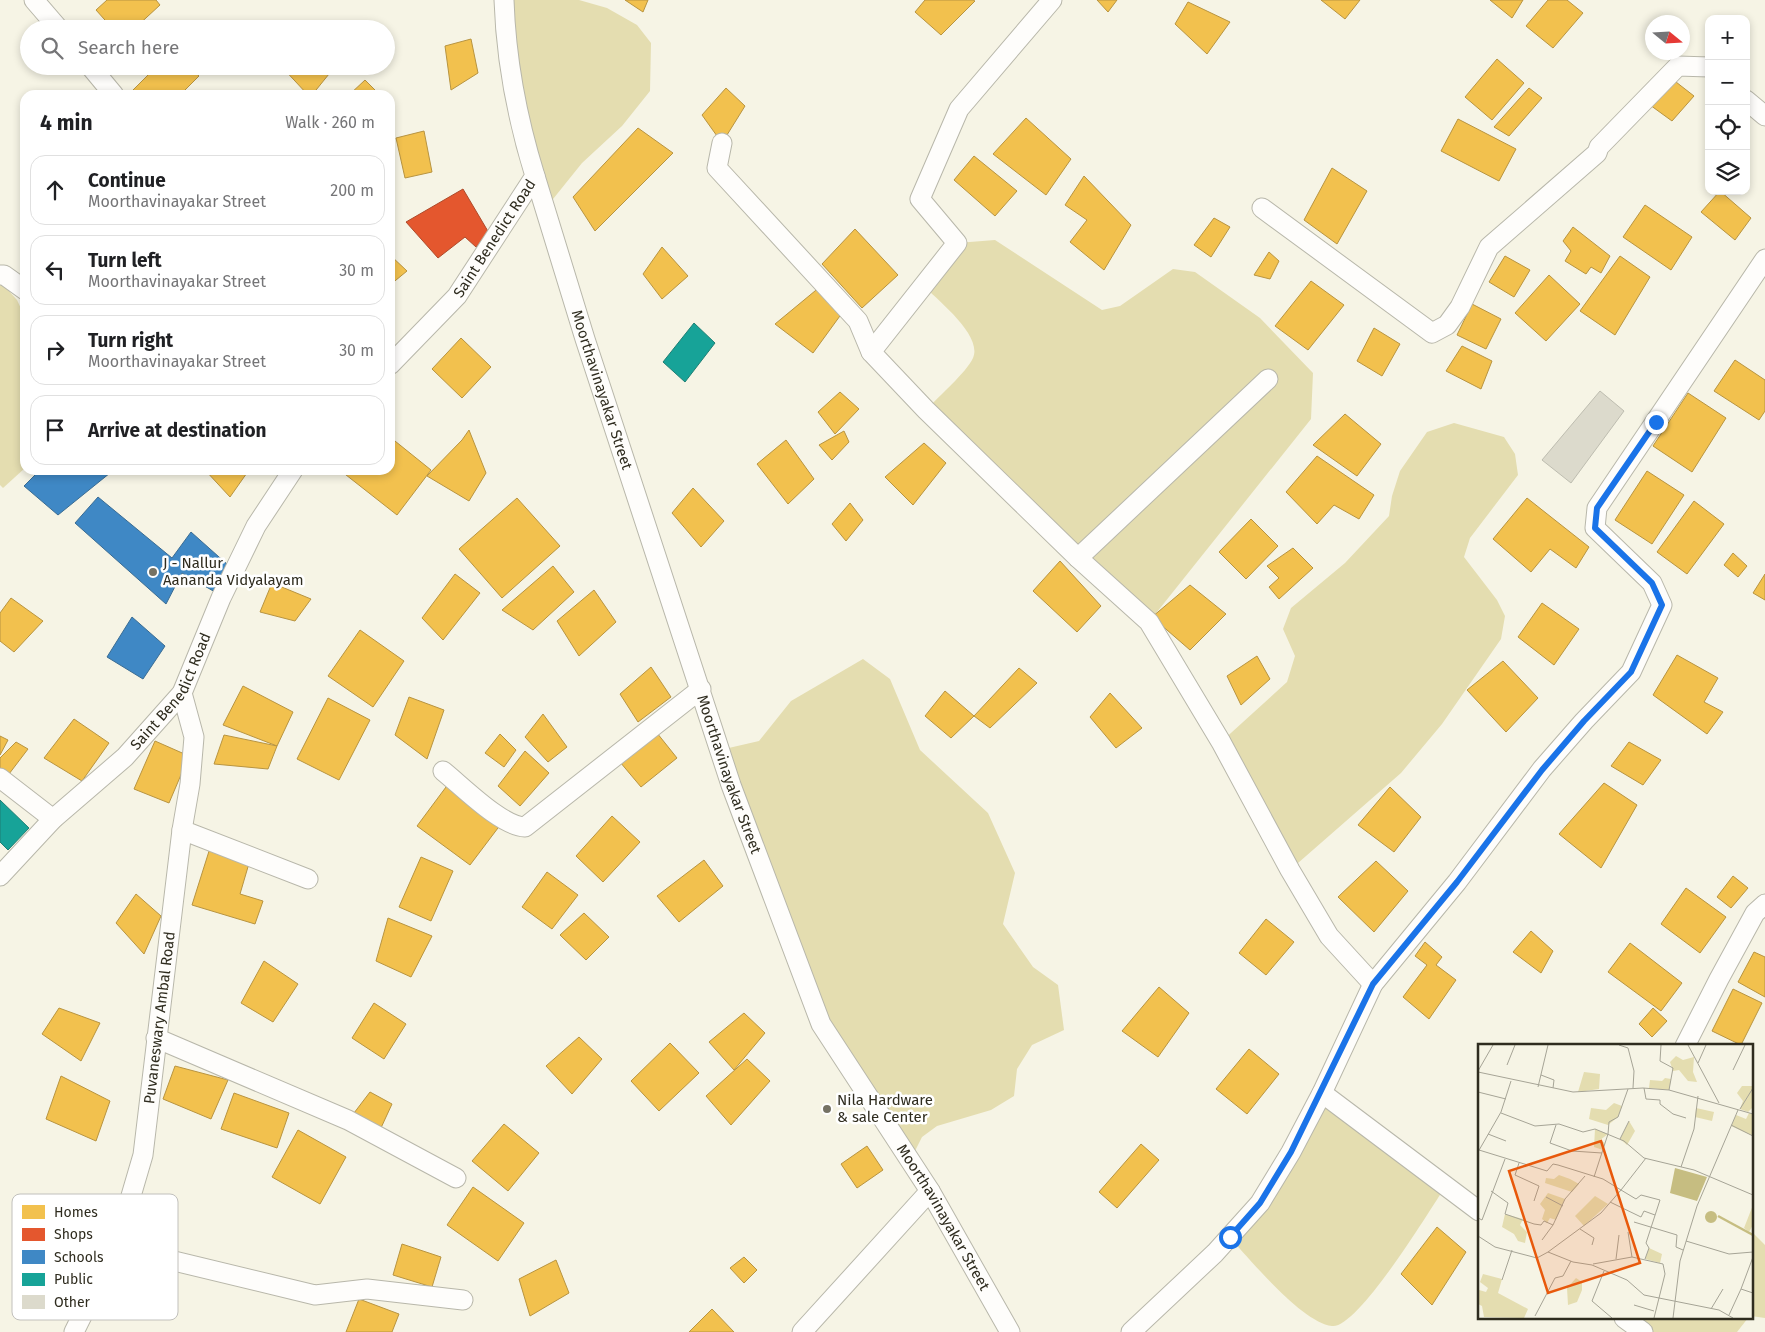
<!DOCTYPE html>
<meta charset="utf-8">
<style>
:root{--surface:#fff;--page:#f2f2f2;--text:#202124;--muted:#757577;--line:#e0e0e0}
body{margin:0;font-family:"Fira Sans",sans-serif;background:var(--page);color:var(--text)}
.controls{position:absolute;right:15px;top:15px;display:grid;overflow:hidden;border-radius:10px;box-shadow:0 2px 8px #0003}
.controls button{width:45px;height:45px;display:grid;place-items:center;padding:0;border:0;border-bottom:1px solid var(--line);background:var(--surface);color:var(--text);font:25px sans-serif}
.compass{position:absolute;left:1645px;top:15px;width:45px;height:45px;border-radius:50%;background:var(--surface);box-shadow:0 2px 8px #0003;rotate:108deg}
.stop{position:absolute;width:15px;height:15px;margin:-11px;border:4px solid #1a73e8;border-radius:50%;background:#fff}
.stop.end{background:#1a73e8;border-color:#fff;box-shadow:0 1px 5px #0008}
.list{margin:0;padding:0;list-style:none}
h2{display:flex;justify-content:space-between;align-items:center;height:65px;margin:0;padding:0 20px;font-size:21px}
h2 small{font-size:16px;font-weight:400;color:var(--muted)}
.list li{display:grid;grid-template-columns:32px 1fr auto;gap:15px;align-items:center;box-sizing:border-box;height:70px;margin:0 10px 10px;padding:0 10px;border:1px solid var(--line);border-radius:15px}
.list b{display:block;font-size:19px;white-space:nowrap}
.list p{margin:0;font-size:16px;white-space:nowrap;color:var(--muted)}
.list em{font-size:16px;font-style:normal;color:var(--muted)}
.icon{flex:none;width:28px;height:28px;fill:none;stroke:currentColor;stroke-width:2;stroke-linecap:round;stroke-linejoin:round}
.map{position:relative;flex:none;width:1765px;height:1332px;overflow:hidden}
.search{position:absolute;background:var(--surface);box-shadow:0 2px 8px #0003;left:20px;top:20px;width:375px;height:55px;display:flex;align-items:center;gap:12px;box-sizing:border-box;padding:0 18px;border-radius:28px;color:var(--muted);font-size:19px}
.panel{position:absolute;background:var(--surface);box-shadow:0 2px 8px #0003;left:20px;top:90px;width:375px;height:385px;border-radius:15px}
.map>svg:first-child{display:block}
.green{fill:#e4ddb0}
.homes{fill:#f2c14e;stroke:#b89440}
.shops{fill:#e4572e;stroke:#ae4a2a}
.schools{fill:#3f88c5;stroke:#3a6c93}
.public{fill:#17a398;stroke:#1e7f74}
.building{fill:#dcdacc;stroke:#bebdb0}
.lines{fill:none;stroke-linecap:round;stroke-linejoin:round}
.minor-casing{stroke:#b8b7aa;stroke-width:21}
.minor{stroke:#fefdfb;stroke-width:19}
.route{stroke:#1a73e8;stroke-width:6}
.poi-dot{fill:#757264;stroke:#fff;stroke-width:2}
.labels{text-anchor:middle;stroke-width:5;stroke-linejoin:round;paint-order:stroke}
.street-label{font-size:15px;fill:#2f2c1f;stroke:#fff}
.poi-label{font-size:15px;fill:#2f2c1f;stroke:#fff;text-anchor:start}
.inset-river{fill:none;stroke:#c6bd81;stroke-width:2.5}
.inset-road{fill:none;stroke:#a6a496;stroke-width:1}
.view{fill:#e8590c;fill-opacity:0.15;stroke:#e8590c;stroke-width:2.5}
.inset-edge{fill:none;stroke:#2f2c1f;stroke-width:2.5}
.key{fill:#fff;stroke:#c1c0bc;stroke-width:1}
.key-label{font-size:14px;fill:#2f2c1f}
</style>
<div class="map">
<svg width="1765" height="1332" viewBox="0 0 1765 1332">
<rect width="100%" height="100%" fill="#f6f4e5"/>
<!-- green -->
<g class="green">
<path d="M510,0h69l28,8 30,17 14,18 -1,48 -28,35 -40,37 -37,46 -24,-77z"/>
<path d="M995,240l107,70 18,-4 53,-37 22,3 65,46 53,55 -2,46 -162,203 -223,-212c12,-13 40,-37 47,-52 10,-23 -36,-58 -50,-73l34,-42z"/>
<path d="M0,281l17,19 8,17v151l-22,20 -3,-3z"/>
<path d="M1454,423l50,14 11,17 3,21 -48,63 -6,19 33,43 8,16 -4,23 -59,85 -41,49 -111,97 -69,-128 66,-60 8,-26 -12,-27 8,-21 54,-45 44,-47 3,-20 8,-25 27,-39z"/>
<path d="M863,659l27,20 30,71 68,63 27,60 -12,51 30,43 25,18 6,45 -32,15 -15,24 -3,27 -23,14 -54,16 -15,11 -12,24 -89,-137 -101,-274 39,-9 32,-40z"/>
<path d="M1322,1093l123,94c-15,23 -88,143 -113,139 -31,-4 -81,-66 -103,-89z"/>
<path d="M1751,1231l14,14v73l-14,-2z"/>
<path d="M1632,1318h116l-11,14h-94z"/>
</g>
<!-- homes -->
<g class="homes">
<path d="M107,0h49l4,5 -26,24h-21l-17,-19z"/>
<path d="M625,0h23l-5,12z"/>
<path d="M925,0h48l2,1 -34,34 -26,-23z"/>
<path d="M1097,0h20l-9,12z"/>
<path d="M1321,0h39l-15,19z"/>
<path d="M1490,0h33l-11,18z"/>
<path d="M1548,0h19l16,13 -30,35 -27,-22z"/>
<path d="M1188,2l42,20 -23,32 -32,-30z"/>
<path d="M471,39l7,34 -27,17 -6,-44z"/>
<path d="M1497,59l27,24 -32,37 -27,-23z"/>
<path d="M157,66h31l11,10 -19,19h-49l-1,-2z"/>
<path d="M281,66h39l9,8 -17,21h-4z"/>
<path d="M365,80l15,15h-31z"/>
<path d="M1676,82l18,14 -22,25 -22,-16z"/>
<path d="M726,88l19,18 -23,37 -20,-28z"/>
<path d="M1529,88l13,10 -33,38 -15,-9z"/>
<path d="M1026,118l45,41 -25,36 -53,-41z"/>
<path d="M1458,119l58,30 -17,32 -58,-30z"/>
<path d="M638,128l35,25 -78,78 -22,-34z"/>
<path d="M424,131l8,41 -27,6 -9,-40z"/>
<path d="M974,156l43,35 -22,25 -41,-36z"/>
<path d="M1332,168l35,23 -30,53 -33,-24z"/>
<path d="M1084,176l47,49 -27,45 -34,-28 17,-22 -22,-15z"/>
<path d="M1720,191l31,27 -16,22 -34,-28z"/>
<path d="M1645,205l47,32 -21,33 -48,-33z"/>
<path d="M1214,218l16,9 -19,30 -17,-12z"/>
<path d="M1573,227l37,29 -9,17 -10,-6 -5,7 -21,-13 6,-10 -8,-10z"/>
<path d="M855,229l43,46 -36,33 -40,-44z"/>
<path d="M662,247l26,29 -26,23 -19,-25z"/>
<path d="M1269,252l10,9 -9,18 -16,-4z"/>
<path d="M390,255l17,16 -17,14z"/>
<path d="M1505,256l25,14 -16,27 -25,-15z"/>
<path d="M1620,256l30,21 -35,58 -35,-24z"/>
<path d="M1549,275l31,29 -34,37 -31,-28z"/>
<path d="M1311,281l33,24 -36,45 -33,-24z"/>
<path d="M821,286l24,23 -32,44 -38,-29z"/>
<path d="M1472,304l29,15 -15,30 -29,-14z"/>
<path d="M1374,328l26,16 -18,32 -25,-15z"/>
<path d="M461,338l30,29 -29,31 -30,-29z"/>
<path d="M1462,346l30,15 -11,28 -35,-18z"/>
<path d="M1735,360l30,20v31l-6,9 -45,-29z"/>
<path d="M840,392l19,17 -24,25 -17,-22z"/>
<path d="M1688,393l38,25 -34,54 -39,-26z"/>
<path d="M1345,414l36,30 -24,32 -44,-31z"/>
<path d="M469,430l17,43 -17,28 -42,-25 35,-36z"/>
<path d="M844,431l5,11 -17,18 -13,-15z"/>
<path d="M390,437l41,33 -34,45 -56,-44 49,-1z"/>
<path d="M786,440l28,39 -26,25 -31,-40z"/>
<path d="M924,443l22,20 -33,42 -28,-28z"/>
<path d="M1317,456l57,39 -15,24 -25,-14 -17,19 -31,-32z"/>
<path d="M205,470h44l-19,27z"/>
<path d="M1647,471l37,24 -32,49 -37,-24z"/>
<path d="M693,488l31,33 -23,26 -29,-34z"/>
<path d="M517,498l43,48 -58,52 -43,-49z"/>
<path d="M1527,498l62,49 -13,21 -26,-19 -19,23 -38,-33z"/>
<path d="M1694,501l30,23 -37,50 -30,-22z"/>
<path d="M850,503l13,17 -17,21 -14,-17z"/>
<path d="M1251,519l27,27 -32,33 -27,-27z"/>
<path d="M1293,548l20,20 -34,31 -10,-12 10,-9 -12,-12z"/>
<path d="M1733,553l14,13 -9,11 -14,-12z"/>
<path d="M1060,561l41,45 -24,26 -44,-41z"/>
<path d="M553,566l21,26 -41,38 -31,-20z"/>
<path d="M455,574l25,19 -37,47 -21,-22z"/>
<path d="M1765,574v26l-12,-7z"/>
<path d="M272,583l39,16 -16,22 -35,-9z"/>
<path d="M1190,585l36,29 -36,36 -38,-33z"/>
<path d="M594,590l22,32 -37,34 -22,-35z"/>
<path d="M11,598l32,23 -29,31 -14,-11v-28z"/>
<path d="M1542,603l37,26 -25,36 -36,-28z"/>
<path d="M360,630l44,31 -31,46 -45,-31z"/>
<path d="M1677,655l41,23 -14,24 19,10 -16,22 -54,-39z"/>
<path d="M1257,656l13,23 -29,26 -14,-29z"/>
<path d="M1503,661l35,37 -32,34 -39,-42z"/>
<path d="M651,667l20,30 -33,25 -18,-28z"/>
<path d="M1019,668l18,15 -47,45 -16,-12z"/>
<path d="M243,686l50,26 -16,34 -54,-21z"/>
<path d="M945,691l29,25 -23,22 -26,-22z"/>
<path d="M1110,693l32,35 -26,20 -26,-31z"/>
<path d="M409,697l35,13 -17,49 -32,-24z"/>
<path d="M328,698l42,22 -31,60 -42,-21z"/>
<path d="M543,714l24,33 -19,15 -23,-25z"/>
<path d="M74,719l35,24 -27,38 -38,-23z"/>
<path d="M657,733l20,25 -36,29 -21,-25z"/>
<path d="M500,734l16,16 -12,17 -19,-14z"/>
<path d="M224,735l53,11 -9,23 -54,-5z"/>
<path d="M0,736l8,4 -8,15z"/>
<path d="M155,741l34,15 -20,47 -35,-14z"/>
<path d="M16,742l12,7 -19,25 -9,-6v-10z"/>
<path d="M1629,742l32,18 -18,25 -32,-19z"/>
<path d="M525,751l24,22 -29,33 -22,-20z"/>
<path d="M449,783l52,41 -31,41 -53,-39z"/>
<path d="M1604,783l33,22 -36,63 -42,-34z"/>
<path d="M1390,787l31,30 -27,35 -36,-27z"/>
<path d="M612,816l28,26 -37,40 -27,-26z"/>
<path d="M210,848l40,12 -10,34 23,7 -8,23 -63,-19z"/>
<path d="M421,857l32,14 -22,50 -32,-14z"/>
<path d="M704,860l19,26 -44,36 -22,-26z"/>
<path d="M1376,861l32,30 -34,41 -36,-35z"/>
<path d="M547,872l31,23 -26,34 -30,-22z"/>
<path d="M1733,876l15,12 -17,20 -14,-11z"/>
<path d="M1686,888l40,29 -26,36 -39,-29z"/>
<path d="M136,894l25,22 -17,38 -28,-31z"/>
<path d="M584,913l25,24 -23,23 -26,-25z"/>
<path d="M388,918l44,18 -21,41 -35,-16z"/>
<path d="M1266,919l28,23 -28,33 -27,-22z"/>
<path d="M1531,931l22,20 -12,22 -28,-21z"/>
<path d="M1425,942l17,15 -6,8 20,15 -27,39 -26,-22 24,-32 -12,-9z"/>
<path d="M1630,943l52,40 -21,28 -53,-39z"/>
<path d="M1754,952l11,5v40l-27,-15z"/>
<path d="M264,961l34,23 -25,38 -32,-19z"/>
<path d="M1159,987l30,26 -31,44 -36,-26z"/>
<path d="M1733,989l29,14 -21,42 -29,-14z"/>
<path d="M374,1003l32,21 -22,35 -32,-21z"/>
<path d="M59,1008l41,15 -19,38 -39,-27z"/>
<path d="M1653,1008l14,13 -15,16 -13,-13z"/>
<path d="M744,1013l21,20 -31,37 -25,-28z"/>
<path d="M579,1037l23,22 -30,35 -26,-28z"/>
<path d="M670,1043l29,30 -40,38 -28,-30z"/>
<path d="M1249,1049l30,25 -32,40 -31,-25z"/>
<path d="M747,1059l23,22 -39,44 -25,-29z"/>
<path d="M175,1066l53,14 -17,39 -48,-20z"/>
<path d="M61,1076l49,25 -14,40 -50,-22z"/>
<path d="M370,1092l22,12 -12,26 -26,-17z"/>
<path d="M234,1093l55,20 -12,35 -56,-19z"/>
<path d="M504,1124l35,29 -31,38 -36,-30z"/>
<path d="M298,1130l48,27 -26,47 -48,-27z"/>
<path d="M1141,1144l18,16 -42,48 -18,-16z"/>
<path d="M867,1146l16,24 -26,18 -16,-24z"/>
<path d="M473,1187l51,36 -26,38 -51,-36z"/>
<path d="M1437,1227l29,25 -34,53 -31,-31z"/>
<path d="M402,1244l39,13 -9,30 -39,-12z"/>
<path d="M744,1257l13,13 -13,13 -14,-15z"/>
<path d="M556,1260l13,33 -39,23 -11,-37z"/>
<path d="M359,1299l40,15 -7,18h-46z"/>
<path d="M712,1309l22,23h-45z"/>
</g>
<!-- shops -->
<path class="shops" d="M463,189l26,44 -13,14 -11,-10 -27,21 -32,-36z"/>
<!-- schools -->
<g class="schools">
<path d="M40,470h67l3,3 -52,42 -34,-29z"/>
<path d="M98,497l74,61 19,-26 37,33 -13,27 -33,-19 -16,31 -91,-81z"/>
<path d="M132,617l33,29 -22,33 -36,-22z"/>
</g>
<!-- public -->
<g class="public">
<path d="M694,323l21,20 -30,39 -22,-20z"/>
<path d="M0,800l29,28 -21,22 -8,-8z"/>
</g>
<!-- building -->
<path class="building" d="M1600,391l24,20 -53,72 -29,-23z"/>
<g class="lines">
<!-- minor casing -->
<g class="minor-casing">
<g id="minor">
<path d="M34,0l25,29"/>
<path d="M1052,0l-93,109 -39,90 37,44 -86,109 55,58 152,148 71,64 72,120 69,128 39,66 44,48"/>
<path d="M90,66l24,29"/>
<path d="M1746,100l19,16"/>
<path d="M722,143l-5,25 141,153 13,31"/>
<path id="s1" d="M535,176l50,163 146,446 90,239 109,167 80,141"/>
<path d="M1262,208l170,125 15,-8 13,-18 29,-60 108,-94 2,-6 79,-81 31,1"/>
<path d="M0,275h4l21,15"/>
<path id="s2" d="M390,365l67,-69 78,-120c-18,-58 -29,-115 -31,-176"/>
<path d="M1078,558l190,-179"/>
<path d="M443,771c20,16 58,55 82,56l176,-138"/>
<path d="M0,778l53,41"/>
<path d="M182,830l126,49"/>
<path id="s3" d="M0,876l53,-57 72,-62 57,-64 39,-95 35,-72 37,-56"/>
<path d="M156,1038l192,82 108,58"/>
<path d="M1685,1046l34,-67 36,-66 10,-9"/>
<path d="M1322,1093l157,118"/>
<path d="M116,1247l199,48 52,-6 96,11"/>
<path d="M1624,1318l19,14"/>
<path id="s4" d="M74,1332l42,-85 27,-92 39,-325 8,-46 4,-47 -12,-44"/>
<path d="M802,1332l128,-141"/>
<path d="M1131,1332l84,-79 45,-50 31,-51 31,-59 51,-109 84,-102 85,-113 42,-48 47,-49 31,-67 -10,-22 -57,-55 2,-20 168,-249"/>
</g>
</g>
<!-- minor -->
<use href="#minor" class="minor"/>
</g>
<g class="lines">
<!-- route -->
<path class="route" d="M1230,1237l30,-34 31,-51 82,-168 84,-102 85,-112 42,-49 47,-49 31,-67 -10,-22 -57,-55 2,-20 59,-86"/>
</g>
<!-- markers -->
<g class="poi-dot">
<circle cx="153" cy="572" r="5"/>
<circle cx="827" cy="1109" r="5"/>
</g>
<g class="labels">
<!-- street labels -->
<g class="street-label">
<text dy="5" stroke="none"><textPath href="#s2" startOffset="165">Saint Benedict Road</textPath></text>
<text dy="5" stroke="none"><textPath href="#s1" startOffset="224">Moorthavinayakar Street</textPath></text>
<text dy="5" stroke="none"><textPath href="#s3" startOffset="254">Saint Benedict Road</textPath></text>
<text dy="5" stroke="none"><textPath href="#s1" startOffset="629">Moorthavinayakar Street</textPath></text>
<text dy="5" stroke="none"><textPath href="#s4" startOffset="329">Puvaneswary Ambal Road</textPath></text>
<text dy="5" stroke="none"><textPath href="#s1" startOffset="1124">Moorthavinayakar Street</textPath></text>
</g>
<!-- poi labels -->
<g class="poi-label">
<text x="163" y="568">J - Nallur<tspan x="163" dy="17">Aananda Vidyalayam</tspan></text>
<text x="837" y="1105">Nila Hardware<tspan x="837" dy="17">&amp; sale Center</tspan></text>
</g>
</g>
<!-- overview -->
<g transform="translate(1478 1044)">
<rect width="275" height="275" fill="#f6f4e5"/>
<path d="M198,12l7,4 11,-3 -1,15 4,10 -9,-1 -9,-11 -6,1 -3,-9zM106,28l16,2 -1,15 -21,3zM187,34l6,1 -2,11 -20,-2 1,-8 12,1zM264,42h11v21l-5,5 -8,-3 3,-8 -6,-8zM136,59l8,3 -4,11 -10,8 -19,-6 2,-11 15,2zM218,64l18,4 -2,9 -17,-4zM271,69l4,1v22l-22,-10 5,-11 10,4zM151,77l6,10 -8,14 -7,-6zM117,85l13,5 -8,6 5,3 -2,7 -9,-3zM81,131l11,4 9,5 -7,8 -27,-9 1,-5 8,1zM70,149l17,6 -9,21 -6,-2 -3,5 -5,-4 3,-9 -5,-6zM117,152l13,8 -24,22 -9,-10zM275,161v20l-4,7 -5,-4zM27,170l18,5 -3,6 7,7 -2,11 -7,-2 -4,-7 -12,-7zM171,204l13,6 -2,9 -15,-4zM5,230l19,5 -4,14 30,16 -4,9 -40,-1 -2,-11 -4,-2 1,-14 7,2 2,-4 -8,-6zM98,234l6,4v8l-5,12 -9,3 -1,-17z" fill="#e4ddb0"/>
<path d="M197,124l32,9 -10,24 -27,-8zM227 173a6 6 0 1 1 12 0a6 6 0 1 1-12 0Z" fill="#c6bd81"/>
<path class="inset-river" d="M240,172l35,19"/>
<path class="inset-road" d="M141,1l9,3 6,23 -1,17M183,1l-1,16 13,7 -4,22M210,1l31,58M220,19l8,-18M29,21l8,-20M255,26l12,-25M0,27l15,-26M0,28l95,20 70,-4 26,2 84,24M63,31l13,5 -1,8M60,43l10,-42M166,44l2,11 14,1v4l13,10 13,4M0,48l28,7M262,65l13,-21M23,69l34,13 24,-2 24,8 12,-3 29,12 20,17 50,12 59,25M78,81l-6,18 22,8 30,2M253,81l22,11M10,90l18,7M142,95l9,-18M1,106l68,21 6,-7 5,1 45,14 18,11 -20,23 -53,39M0,108l23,-40 10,-31M41,119l-4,12 24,11 -5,15M203,123l13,-38 4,-33M116,133l14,-43 1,-12 9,-5 10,-28M13,147l17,12 -3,11 29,10 7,1 3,-4 9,4 12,-26 20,-23M68,153l17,9M132,158l31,15 3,-6 11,4M0,174l4,2 23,-61M156,178l43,13 -1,12 7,3M102,185l14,9 -2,7M150,188l4,25M0,192l17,11 42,11 11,-6 25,10 19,3 35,15 17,15 75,15 14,8M64,196l11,-15M208,197l43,13 24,-2M138,215l3,-24M167,215l4,-11 -3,-5 14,-43 -19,-5 -5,4 -15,-9 25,-32M115,220l39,-7 31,7 2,10 -11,44M126,227l-12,30 20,17M24,236l10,-30M263,245l12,-32M156,261l20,6M233,265l12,-20M251,271l12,-26 12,4M57,272l20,-38 8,-2 8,-15M195,274l7,-57 17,-55 41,-96"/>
<path class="view" d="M123,97l39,122 -92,30 -39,-122z"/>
<rect width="275" height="275" class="inset-edge"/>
</g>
<!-- legend -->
<rect x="12" y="1194" width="166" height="126" rx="8" class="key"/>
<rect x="22" y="1205" width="23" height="14" fill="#f2c14e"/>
<rect x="22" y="1228" width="23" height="13" fill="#e4572e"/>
<rect x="22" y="1250" width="23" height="14" fill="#3f88c5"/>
<rect x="22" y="1273" width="23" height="13" fill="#17a398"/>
<rect x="22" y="1295" width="23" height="14" fill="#dcdacc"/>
<g class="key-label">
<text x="54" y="1217">Homes</text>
<text x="54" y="1239">Shops</text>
<text x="54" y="1262">Schools</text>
<text x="54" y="1284">Public</text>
<text x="54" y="1307">Other</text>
</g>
</svg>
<div class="controls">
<button>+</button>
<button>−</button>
<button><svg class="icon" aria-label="locate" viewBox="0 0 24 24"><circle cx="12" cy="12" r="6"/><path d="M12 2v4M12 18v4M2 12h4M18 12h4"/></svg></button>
<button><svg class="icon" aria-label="layers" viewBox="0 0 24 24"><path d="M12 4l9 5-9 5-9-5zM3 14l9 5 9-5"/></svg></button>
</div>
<svg class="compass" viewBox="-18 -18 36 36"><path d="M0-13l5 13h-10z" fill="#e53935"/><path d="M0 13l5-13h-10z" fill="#757577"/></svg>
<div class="stop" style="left:1230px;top:1237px"></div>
<div class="stop end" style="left:1656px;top:422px"></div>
<div class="search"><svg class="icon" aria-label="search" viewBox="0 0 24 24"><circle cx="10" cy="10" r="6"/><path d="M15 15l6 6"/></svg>Search here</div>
<section class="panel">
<h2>4 min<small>Walk · 260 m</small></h2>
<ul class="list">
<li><svg class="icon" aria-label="ahead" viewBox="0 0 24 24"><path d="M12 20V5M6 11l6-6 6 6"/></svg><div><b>Continue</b><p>Moorthavinayakar Street</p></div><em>200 m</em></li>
<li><svg class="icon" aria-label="left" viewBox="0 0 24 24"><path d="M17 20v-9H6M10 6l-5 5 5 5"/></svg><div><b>Turn left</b><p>Moorthavinayakar Street</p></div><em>30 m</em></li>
<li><svg class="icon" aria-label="right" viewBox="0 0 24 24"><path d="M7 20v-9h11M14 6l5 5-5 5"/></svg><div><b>Turn right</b><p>Moorthavinayakar Street</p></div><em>30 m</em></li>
<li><svg class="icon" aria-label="arrive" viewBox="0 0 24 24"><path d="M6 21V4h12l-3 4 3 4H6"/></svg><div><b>Arrive at destination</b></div></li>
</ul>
</section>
</div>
